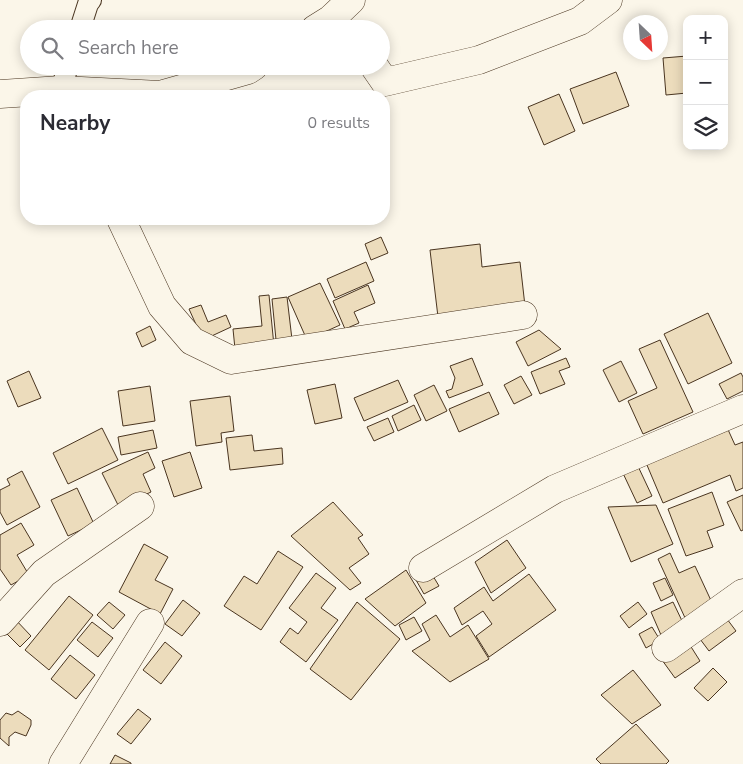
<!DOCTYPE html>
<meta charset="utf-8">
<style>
:root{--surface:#fff;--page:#f2f2f3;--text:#2b2b33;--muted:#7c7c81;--line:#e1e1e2}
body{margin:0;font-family:"Nunito Sans",sans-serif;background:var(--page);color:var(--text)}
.controls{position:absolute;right:15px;top:15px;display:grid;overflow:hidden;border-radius:10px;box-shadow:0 2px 12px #0003}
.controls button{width:45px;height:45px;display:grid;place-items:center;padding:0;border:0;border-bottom:1px solid var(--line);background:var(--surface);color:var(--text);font:25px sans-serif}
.compass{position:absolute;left:623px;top:15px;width:45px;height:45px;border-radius:50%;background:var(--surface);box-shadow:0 2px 12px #0003;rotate:155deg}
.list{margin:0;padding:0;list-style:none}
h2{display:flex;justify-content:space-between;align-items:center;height:65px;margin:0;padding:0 20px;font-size:21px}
h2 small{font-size:16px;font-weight:400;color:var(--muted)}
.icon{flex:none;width:28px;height:28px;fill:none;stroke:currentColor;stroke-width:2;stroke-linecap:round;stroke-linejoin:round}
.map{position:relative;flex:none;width:743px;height:764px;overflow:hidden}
.search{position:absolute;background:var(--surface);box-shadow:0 2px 12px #0003;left:20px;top:20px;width:370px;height:55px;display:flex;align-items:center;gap:12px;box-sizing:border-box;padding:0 18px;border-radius:28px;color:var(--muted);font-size:19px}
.panel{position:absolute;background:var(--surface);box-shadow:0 2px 12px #0003;left:20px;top:90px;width:370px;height:135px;border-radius:20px}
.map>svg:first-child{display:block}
.building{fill:#ecdcbc;stroke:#4a3520}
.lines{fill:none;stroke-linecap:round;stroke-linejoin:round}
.pedestrian-casing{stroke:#4a3520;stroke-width:22}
.minor-casing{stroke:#4a3520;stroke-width:29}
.secondary-casing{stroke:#4a3520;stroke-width:29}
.pedestrian{stroke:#fbf6e9;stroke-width:20}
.minor{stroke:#fbf6e9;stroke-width:28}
.secondary{stroke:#fbf6e9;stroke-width:28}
</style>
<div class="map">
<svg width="743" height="764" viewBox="0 0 743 764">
<rect width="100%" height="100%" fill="#fbf6e9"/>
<!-- building -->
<g class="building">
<path d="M687,56v37l-21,2 -3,-37z"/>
<path d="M616,72l13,34 -46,18 -13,-35z"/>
<path d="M559,94l16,37 -31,14 -16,-38z"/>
<path d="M381,237l7,16 -17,7 -6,-16z"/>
<path d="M480,244l2,23 38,-5 5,44 -87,11 -8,-67z"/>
<path d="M366,262l8,19 -39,17 -8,-19z"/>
<path d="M320,283l20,42 -33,15 -19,-43z"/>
<path d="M368,285l7,18 -21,9 5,11 -14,6 -12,-28z"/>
<path d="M269,295l5,51 -39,3 -2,-20 29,-3 -3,-30z"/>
<path d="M287,297l6,51 -16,2 -5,-51z"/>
<path d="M201,305l7,17 18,-7 5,12 -28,13 -14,-31z"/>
<path d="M708,313l24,50 -44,21 -24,-50z"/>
<path d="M150,326l6,14 -14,7 -6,-14z"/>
<path d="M539,330l22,19 -33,17 -12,-24z"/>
<path d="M660,340l33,72 -50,22 -15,-33 29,-13 -18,-39z"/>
<path d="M472,358l11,27 -34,13 -3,-7 6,-2 3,-11 -5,-12z"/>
<path d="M566,358l4,9 -11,4 6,13 -25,10 -9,-22z"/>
<path d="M621,361l16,32 -18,9 -16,-32z"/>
<path d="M29,371l12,27 -23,9 -11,-26z"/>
<path d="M741,373l2,4v14l-16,8 -8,-15z"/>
<path d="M521,376l11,19 -18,9 -10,-19z"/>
<path d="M398,380l10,22 -44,19 -10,-23z"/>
<path d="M335,384l7,34 -27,6 -8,-34z"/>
<path d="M434,385l13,26 -21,10 -12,-26z"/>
<path d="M150,386l5,35 -32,5 -5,-35z"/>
<path d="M489,392l10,22 -40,18 -10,-23z"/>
<path d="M230,396l4,35 -13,2 1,9 -26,4 -6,-45z"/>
<path d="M414,405l7,15 -23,11 -6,-15z"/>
<path d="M388,418l6,14 -20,9 -7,-14z"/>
<path d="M725,423l10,22 8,-3v46l-7,3 -6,-16 -67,28 -19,-45z"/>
<path d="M102,428l16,32 -50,24 -15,-31z"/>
<path d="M153,430l4,18 -36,7 -3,-18z"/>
<path d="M252,435l2,16 28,-3 1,16 -53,6 -4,-32z"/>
<path d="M148,452l7,16 -12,6 8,18 -32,15 -17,-34z"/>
<path d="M190,452l12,36 -28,9 -12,-36z"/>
<path d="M636,462l16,34 -15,7 -16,-34z"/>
<path d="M22,471l18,36 -33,18 -7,-13v-22l10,-5 -3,-6z"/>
<path d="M77,488l17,36 -26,12 -17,-36z"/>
<path d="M712,492l12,33 -17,6 6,16 -27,9 -18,-47z"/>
<path d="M743,495v35l-2,1 -14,-29z"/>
<path d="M333,502l30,33 -5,3 11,16 -20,14 12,15 -11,7 -59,-54z"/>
<path d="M656,505l17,39 -42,18 -23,-55z"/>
<path d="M21,523l13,22 -17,10 12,20 -18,10 -11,-16v-34z"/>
<path d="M507,540l19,28 -35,25 -16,-31z"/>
<path d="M144,544l24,13 -13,23 18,9 -13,25 -41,-22z"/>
<path d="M278,551l25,16 -42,63 -37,-24 20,-30 13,8z"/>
<path d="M670,553l9,20 16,-7 19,41 -28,13 -28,-61z"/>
<path d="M406,570l20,33 -31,23 -30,-27z"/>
<path d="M430,571l9,15 -15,8 -8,-14z"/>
<path d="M316,573l20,15 -15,20 17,12 -32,42 -26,-20 10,-14 8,6 9,-12 -18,-14z"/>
<path d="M529,574l27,36 -67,47 -13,-21 16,-12 -9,-13 -21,14 -8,-17 30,-21 9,14z"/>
<path d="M665,578l8,17 -12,6 -8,-18z"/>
<path d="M69,596l24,19 -44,55 -24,-20z"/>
<path d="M183,600l17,13 -18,23 -17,-12z"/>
<path d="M109,602l16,13 -12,14 -16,-14z"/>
<path d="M357,602l43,37 -49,61 -41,-31z"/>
<path d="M638,602l9,12 -18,14 -9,-12z"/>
<path d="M673,602l11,23 -23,10 -10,-23z"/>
<path d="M436,615l14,22 18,-12 21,34 -39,23 -38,-31 18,-11 -8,-16z"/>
<path d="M724,615l12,16 -27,20 -12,-16z"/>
<path d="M414,617l8,14 -16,9 -7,-15z"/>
<path d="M14,618l17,18 -11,11 -18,-18z"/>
<path d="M92,622l21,16 -15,19 -21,-17z"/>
<path d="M652,627l8,13 -14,8 -7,-14z"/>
<path d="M165,642l17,14 -21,28 -18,-14z"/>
<path d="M688,642l12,19 -25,17 -13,-18z"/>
<path d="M70,655l25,20 -19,24 -25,-20z"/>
<path d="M713,668l14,14 -19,19 -14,-13z"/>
<path d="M633,670l28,35 -29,19 -31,-29z"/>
<path d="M138,709l13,10 -20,25 -14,-10z"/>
<path d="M18,711l13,9v5l-5,11 -11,-4 -6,5v9l-9,-8v-18l6,-7 6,2z"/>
<path d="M636,724l33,37 -3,3h-65l-5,-5z"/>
<path d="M115,755l16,8v1h-21z"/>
</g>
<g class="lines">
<!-- pedestrian casing -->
<g class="pedestrian-casing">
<g id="pedestrian">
<path d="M80,29l8,-25 3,-4"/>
<path d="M61,90l7,-24"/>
</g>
</g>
<!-- minor casing -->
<g class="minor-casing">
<g id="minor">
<path d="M374,66l11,16 94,-22 101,-39 28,-21"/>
<path d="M121,219l41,87 30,35 39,19 292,-45"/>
<path d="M423,568l132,-79 188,-80"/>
<path d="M0,622l44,-49 96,-67"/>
<path d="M666,648l77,-55"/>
<path d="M63,764l87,-141"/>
</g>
</g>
<!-- secondary casing -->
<g class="secondary-casing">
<g id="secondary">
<path d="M315,29l16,-10 20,-19"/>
<path d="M0,94l61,-4 99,5 88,-25 6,-4"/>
</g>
</g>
<!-- pedestrian -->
<use href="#pedestrian" class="pedestrian"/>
<!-- minor -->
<use href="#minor" class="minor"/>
<!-- secondary -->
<use href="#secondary" class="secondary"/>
</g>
</svg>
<div class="controls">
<button>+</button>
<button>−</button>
<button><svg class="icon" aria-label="layers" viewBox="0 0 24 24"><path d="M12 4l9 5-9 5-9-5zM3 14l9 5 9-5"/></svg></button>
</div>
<svg class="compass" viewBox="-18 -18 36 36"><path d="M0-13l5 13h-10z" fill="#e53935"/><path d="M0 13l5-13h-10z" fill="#7c7c81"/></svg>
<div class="search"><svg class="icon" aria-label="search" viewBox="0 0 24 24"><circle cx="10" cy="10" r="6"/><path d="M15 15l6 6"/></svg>Search here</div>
<section class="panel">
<h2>Nearby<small>0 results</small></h2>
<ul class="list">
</ul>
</section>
</div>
